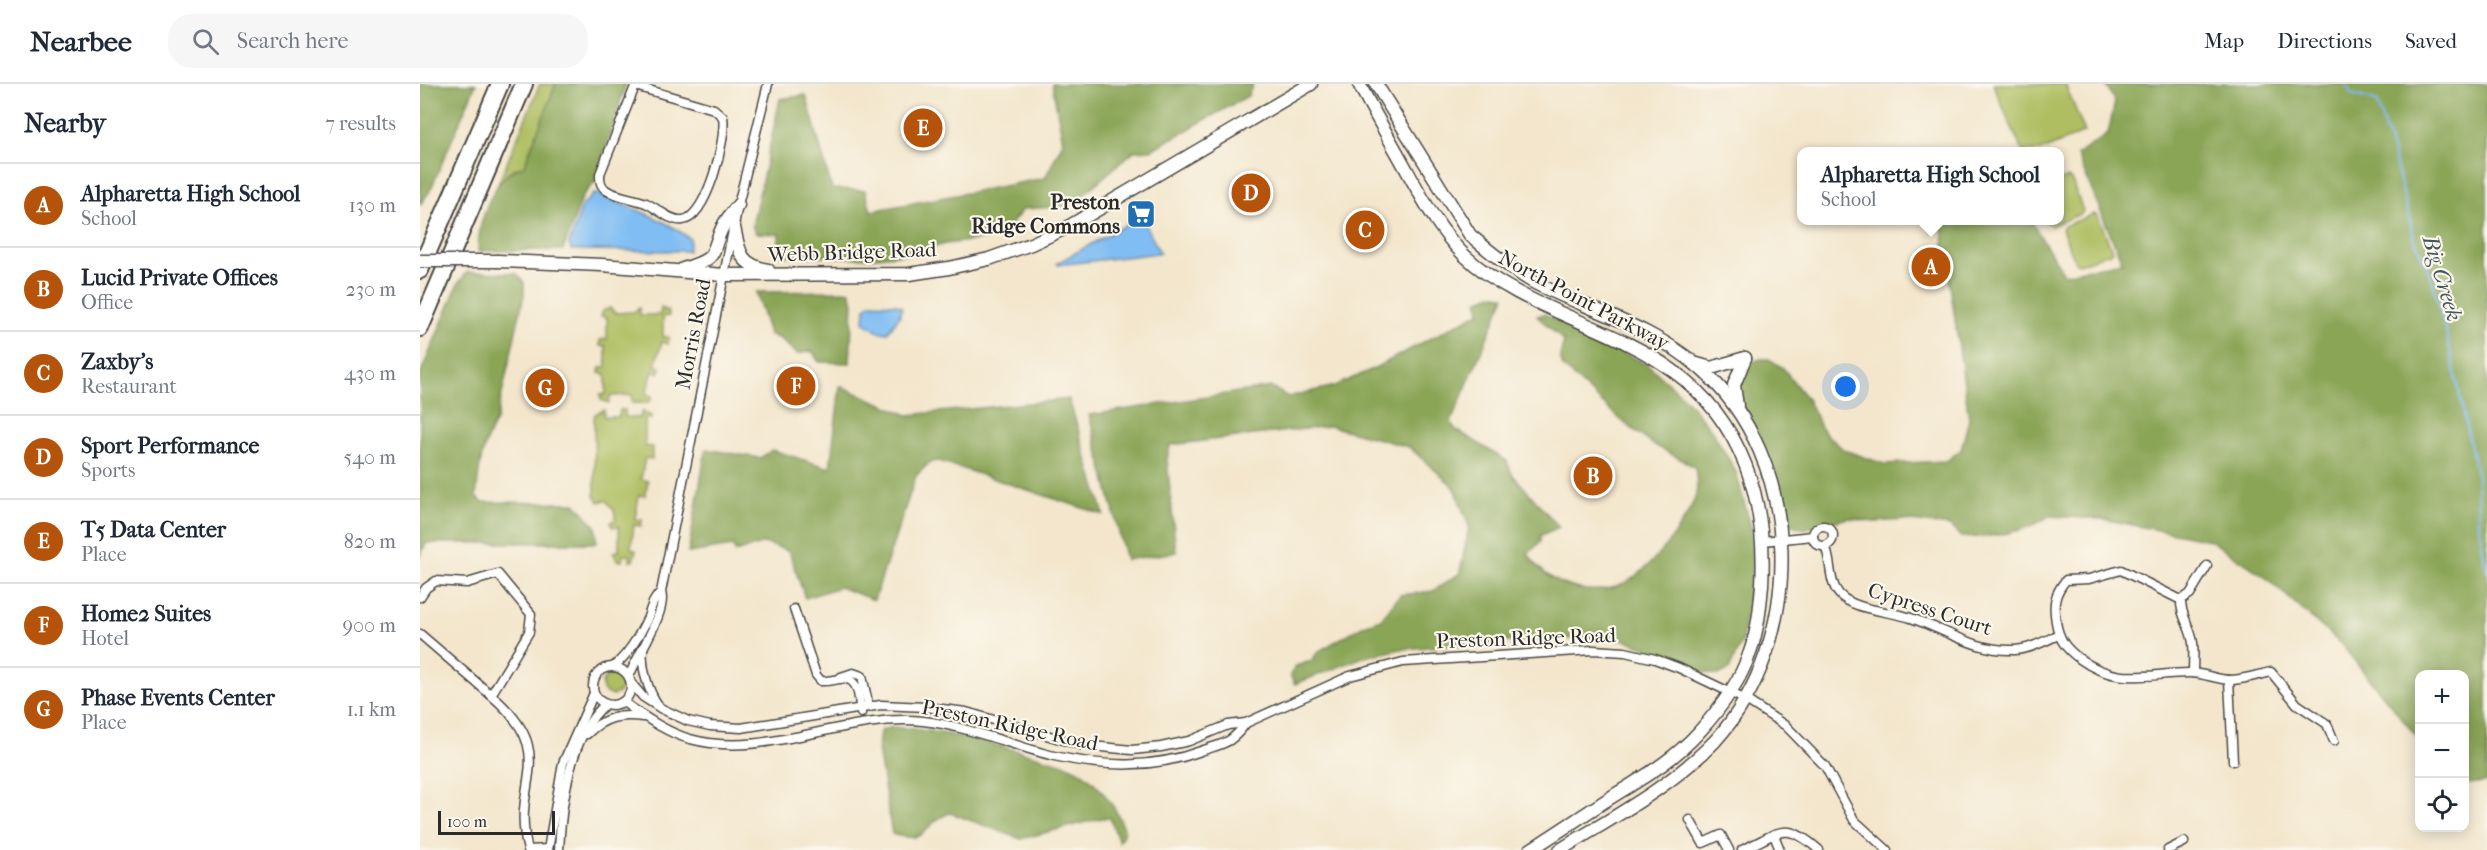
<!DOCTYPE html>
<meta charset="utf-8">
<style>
:root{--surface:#fff;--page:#f6f6f7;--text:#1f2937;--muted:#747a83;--line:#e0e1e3;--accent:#b45309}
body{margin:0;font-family:"IM FELL French Canon",serif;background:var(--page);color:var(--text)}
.controls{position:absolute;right:18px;bottom:18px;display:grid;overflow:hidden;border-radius:12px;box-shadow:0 3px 15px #0003}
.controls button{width:54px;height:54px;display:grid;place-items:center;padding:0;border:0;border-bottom:2px solid var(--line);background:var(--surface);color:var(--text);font:30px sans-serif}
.scale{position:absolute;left:18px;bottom:15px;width:117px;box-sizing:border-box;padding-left:6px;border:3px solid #2b2b2b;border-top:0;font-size:16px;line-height:21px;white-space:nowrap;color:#2b2b2b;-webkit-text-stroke:4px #fbf7ec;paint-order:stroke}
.you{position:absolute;left:1426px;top:303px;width:21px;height:21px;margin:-15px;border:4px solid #fff;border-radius:50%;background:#1a73e8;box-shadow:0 0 0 9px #1a73e833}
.badge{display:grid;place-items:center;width:39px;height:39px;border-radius:50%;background:var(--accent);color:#fff;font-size:20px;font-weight:700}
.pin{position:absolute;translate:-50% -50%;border:3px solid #fff;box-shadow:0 2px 6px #0006}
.popup{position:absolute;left:1377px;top:63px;width:267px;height:78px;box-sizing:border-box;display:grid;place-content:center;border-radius:12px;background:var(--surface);filter:drop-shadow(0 2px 4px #0005);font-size:20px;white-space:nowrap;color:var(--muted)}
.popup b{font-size:22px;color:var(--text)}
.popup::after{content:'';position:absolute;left:50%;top:100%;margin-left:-12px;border:12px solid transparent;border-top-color:var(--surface)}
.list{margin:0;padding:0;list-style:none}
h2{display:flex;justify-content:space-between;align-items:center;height:78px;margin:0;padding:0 24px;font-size:26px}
h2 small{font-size:20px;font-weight:400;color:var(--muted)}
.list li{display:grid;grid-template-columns:39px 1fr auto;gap:18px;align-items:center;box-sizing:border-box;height:84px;padding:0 24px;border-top:2px solid var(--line)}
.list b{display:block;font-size:22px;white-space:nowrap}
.list p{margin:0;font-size:20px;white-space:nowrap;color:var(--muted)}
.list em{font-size:20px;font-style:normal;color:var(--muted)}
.icon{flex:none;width:33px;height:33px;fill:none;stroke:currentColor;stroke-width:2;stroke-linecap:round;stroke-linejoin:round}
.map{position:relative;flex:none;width:2067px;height:766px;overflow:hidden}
header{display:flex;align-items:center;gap:36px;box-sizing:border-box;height:84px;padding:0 30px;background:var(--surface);border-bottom:2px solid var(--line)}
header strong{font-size:28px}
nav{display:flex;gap:33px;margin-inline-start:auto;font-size:21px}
.search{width:420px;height:54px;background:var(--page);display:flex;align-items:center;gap:15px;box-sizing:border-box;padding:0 21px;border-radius:24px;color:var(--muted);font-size:22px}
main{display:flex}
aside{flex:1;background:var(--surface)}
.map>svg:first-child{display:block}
.green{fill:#aebe61;stroke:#6c7446;stroke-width:1.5}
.forest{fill:#8aa557;stroke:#5a6841;stroke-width:1.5}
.water{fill:#80bdf3;stroke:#56748f;stroke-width:1.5}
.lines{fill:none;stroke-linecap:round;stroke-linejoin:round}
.stream{stroke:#80bdf3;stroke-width:2}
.street-casing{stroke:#494743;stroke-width:11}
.secondary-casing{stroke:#494743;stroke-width:15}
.highway-casing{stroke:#494743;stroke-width:20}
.street{stroke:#fff;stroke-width:8}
.secondary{stroke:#fff;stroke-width:12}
.highway{stroke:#fff;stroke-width:16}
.secondary-bridge-casing{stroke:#494743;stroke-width:15;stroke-linecap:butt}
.secondary-bridge{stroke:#fff;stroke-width:12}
.labels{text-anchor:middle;stroke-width:4.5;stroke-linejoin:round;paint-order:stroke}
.poi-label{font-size:21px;font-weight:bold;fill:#2b2b2b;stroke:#fbf7ec;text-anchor:end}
.street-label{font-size:21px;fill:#2b2b2b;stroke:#fbf7ec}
.water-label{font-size:22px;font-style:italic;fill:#445767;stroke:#fbf7ec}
</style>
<header>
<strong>Nearbee</strong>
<div class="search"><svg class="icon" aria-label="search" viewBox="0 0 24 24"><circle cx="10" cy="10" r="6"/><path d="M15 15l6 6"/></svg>Search here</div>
<nav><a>Map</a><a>Directions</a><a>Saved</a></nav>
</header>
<main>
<aside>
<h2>Nearby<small>7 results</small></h2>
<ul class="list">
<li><span class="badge">A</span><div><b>Alpharetta High School</b><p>School</p></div><em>130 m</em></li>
<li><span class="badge">B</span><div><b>Lucid Private Offices</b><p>Office</p></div><em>230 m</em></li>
<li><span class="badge">C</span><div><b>Zaxby's</b><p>Restaurant</p></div><em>430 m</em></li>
<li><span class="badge">D</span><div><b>Sport Performance</b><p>Sports</p></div><em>540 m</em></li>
<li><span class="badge">E</span><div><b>T5 Data Center</b><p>Place</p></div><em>820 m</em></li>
<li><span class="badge">F</span><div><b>Home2 Suites</b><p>Hotel</p></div><em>900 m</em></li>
<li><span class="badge">G</span><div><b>Phase Events Center</b><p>Place</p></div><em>1.1 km</em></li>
</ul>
</aside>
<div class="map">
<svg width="2067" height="766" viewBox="0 0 2067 766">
<rect width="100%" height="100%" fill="#fbf7ec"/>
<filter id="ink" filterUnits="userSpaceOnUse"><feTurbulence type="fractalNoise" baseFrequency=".0167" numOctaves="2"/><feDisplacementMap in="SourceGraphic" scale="12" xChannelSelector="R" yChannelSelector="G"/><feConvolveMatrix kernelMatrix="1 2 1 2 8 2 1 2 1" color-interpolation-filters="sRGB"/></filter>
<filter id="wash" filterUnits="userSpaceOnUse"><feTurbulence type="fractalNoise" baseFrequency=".008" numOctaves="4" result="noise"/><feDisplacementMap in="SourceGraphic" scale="24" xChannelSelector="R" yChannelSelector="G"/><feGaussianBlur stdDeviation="1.35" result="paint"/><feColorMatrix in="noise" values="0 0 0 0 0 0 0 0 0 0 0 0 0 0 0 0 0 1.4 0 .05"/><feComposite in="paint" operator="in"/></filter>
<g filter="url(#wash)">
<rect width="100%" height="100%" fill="#f3e6cc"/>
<!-- green -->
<g class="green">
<path d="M120,0h16l-32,83 -12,2 -16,20z"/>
<path d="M1573,0h72l20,48 -45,19h-18z"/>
<path d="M1647,94l4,1 12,32 -2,3 -30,12 -6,-5 15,-1v-40z"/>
<path d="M1674,130l4,2 14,34 -2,3 -31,11 -4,-2 -13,-33 2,-3z"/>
<path d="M190,224l5,5 18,-1 6,-4 1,7h20l1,-7 7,3 1,5 -6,1v20h6l-1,7 -6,-2 -7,23 6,3 -2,5 -6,-2 -7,23 6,2v3l-5,4h-15v-8l-22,1 -1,7 -8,-3 -1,-5 6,-1v-20l-7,-1 1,-5 6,-1v-21h-6v-6l7,-1v-21l-6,-2 2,-5z"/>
<path d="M184,326v7h15l1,-7h5v7l15,1 2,-7 9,5v3h-6v27l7,1v12l-7,-1 -4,21 7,2 -3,15 -6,-1 -4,24 7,1 -1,6 -7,-1 -3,24 5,1 -3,11h-3v-6h-7l-1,6 -5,-1 -4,-8 6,-1v-25l-7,1 -1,-5 5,-2 -2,-10 -8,-10 -7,2 -4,-6 -1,-78 1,-4z"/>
<circle cx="192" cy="601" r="10"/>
</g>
<!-- forest -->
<g class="forest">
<path d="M0,0h56l-46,107 -10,14z"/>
<path d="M136,0h70l-31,98 -12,13 -20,55 -85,1c0,-28 15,-78 46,-85z"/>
<path d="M632,0h201l-5,12 -97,54 -17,1 -64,55 -47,3 -14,18 -18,11 -46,6 -30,9 -48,5 -88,-3v-21l-23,-1 -4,-7 28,-127 26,-4 26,94 33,1 6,21 174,-33 18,-36z"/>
<path d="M1685,0h382v698l-22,2 -1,-110h-44l-1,72 -2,-9 -76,-93 -77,-68 -54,-36 -108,-21 -53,-3c-22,17 -61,22 -88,21l-11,-11 -46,-6 -30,2 -26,-4 -44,11 -12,-4 -21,-60 -31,-61 -4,-17 13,-24 12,-4h8l14,9 24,31 16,32 21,19 40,14 62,-3 15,-11 8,-31 -28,-198h90l33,53 58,-12 -45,-107 31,-21 7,-32z"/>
<path d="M47,188l49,1 8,9v13l-28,126c-15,25 -17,48 -20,76l6,5 93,1 21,23 1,17h-171l-6,14v-182l38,-91z"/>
<path d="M430,207l3,11 -3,61 -31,-1 -7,-11 -15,3 -17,-15 -11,-5 -13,-42z"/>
<path d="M1071,210l14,2 -54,126 4,7 52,32 5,13 47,53 -18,8 -1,7 -12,12c18,28 51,42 84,34 32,-7 74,-63 84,-93 2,-8 0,-19 -1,-28l-44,-24 -30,-23 -58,-53 -3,-10 4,-16 -27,-25 7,-2 104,51 38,34 27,33 23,40 15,55 2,39 -11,75 -13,29 -11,5 -17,-3 -30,-16 -46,-16 -29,-2 -46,1 -149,10 -40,9 -66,26 -5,-9 6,-9 15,-5 8,-10 45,-26 17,-6 19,-24 33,-4 27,-18 9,-47 -15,-39 -45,-40 -79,-21 -160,19 -3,14 9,93 -50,8 -37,-145 182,-28 17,10 47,-11 38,-17 107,-57 -2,-11z"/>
<path d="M420,302l68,29 161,-16 35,116 -165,-54 -9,1 -14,14 -42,124 -35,-13 -34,11 -16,-47 -25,-8 -29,9 -2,-6 -45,7 18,-104 54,9 12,-8 58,18z"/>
<path d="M472,643c49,3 94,15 141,28 15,5 36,8 48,17 20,14 36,36 44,59l-6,11 -9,-24h-8l-81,21 -71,-26c-28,9 -19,33 -58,21l-14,-85 2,-18z"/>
</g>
<!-- water -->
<g class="water">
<path d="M175,109c32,14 68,24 95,46l-2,12 -117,-1 -2,-6 13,-38z"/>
<path d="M718,134l5,2 17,33 -102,12 -1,-2z"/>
<path d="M451,219l25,1 6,3 -3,10 -12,16 -10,-2 -13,-9 1,-14z"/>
</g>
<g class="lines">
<!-- stream -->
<path class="stream" d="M1927,0l4,10 25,7 17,52 22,88 17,38 15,57 30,140 1,45 9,51"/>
</g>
</g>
<g filter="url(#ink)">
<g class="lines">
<!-- street casing -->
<g class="street-casing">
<g id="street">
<path d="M215,2l79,23 9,8c4,21 -16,100 -40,103 -12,2 -26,-12 -37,-17 -13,-5 -29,-6 -40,-13 -6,-5 -6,-9 -6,-16l36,-90"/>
<circle cx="1403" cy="452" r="10"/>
<path d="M1343,457l50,-5"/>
<path d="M1405,462c7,15 3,35 14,48 14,16 51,17 72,24 35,12 66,34 104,32 15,-1 30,-9 43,-15"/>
<path d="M1787,482l-17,28 -9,6 -60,-30 -32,9 -23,1c-12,14 -13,25 -10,42 3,18 10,27 24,37 39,28 67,14 110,14 14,0 27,7 41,7 13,-1 27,-5 40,-8l26,32 30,20 7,17"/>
<path d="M0,513l6,-9 10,-7 31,2 31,-9 33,40 -2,18 -38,63 -71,-61"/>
<path d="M1761,516c-1,15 10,27 12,43 1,9 0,20 0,30"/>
<path d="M374,525l22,66 5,6c9,1 17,-3 25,-2 14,1 13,24 15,34"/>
<path d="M223,565c-2,18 5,42 15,56"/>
<path d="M193,583c16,-13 26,-30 35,-50 3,-9 5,-18 13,-25"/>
<circle cx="192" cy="602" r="19"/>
<path d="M209,593c7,-21 39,-65 32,-85l77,-387 30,-121"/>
<path d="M421,593l12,-4 9,3 7,31"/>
<path d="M1809,596l4,81"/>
<path d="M211,599l12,14 17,11 28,13 22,5 31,2 140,-23 45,2 40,5 115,33 51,5 29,-3 28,-6 39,-16 18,-2 104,-47 53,-14 190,-12 32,2 30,7 24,9 67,32 40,26 39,40 29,54 33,30"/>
<path d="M71,611c72,61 18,87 37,155"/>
<path d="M203,618c21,14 42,30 67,37 77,21 154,-26 233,-18 45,5 87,24 131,35 50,11 99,13 147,-5 23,-8 30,-7 45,-28"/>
<path d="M167,650c17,-17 33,-20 56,-17"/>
<path d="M1270,736l13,23 18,-8 8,15"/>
<path d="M1354,751l6,15"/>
<path d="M109,766l19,-1"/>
<path d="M128,766l15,-87 31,-70"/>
<path d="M139,766c2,-44 11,-117 47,-146"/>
<path d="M1322,766c38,-17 42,-31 77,0"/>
<path d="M1748,766l16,-8"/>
</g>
</g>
<!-- secondary casing -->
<g class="secondary-casing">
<g id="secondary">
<path d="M939,0c13,25 27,49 41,74 19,34 36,69 64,97 55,53 145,69 208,115 71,51 95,131 90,215 -2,23 -4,45 -12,67 -10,30 -30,57 -51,80 -25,28 -57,46 -89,66 -27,17 -53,35 -80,52"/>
<path d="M956,0l94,151c20,17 42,35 65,48 55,27 118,44 165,85 105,91 107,272 15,373 -44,46 -102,76 -155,109"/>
<path d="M314,143c5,25 6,38 34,43"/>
<path d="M78,177l104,4 122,10 185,-1 40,-6 40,-9 42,-15 37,-17 243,-143"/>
<path d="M263,185c38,-12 26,-14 40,-43 4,-8 10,-14 15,-21"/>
<path d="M1277,280l14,4 34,-10"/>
<path d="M1317,322l-3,-21 11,-27"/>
</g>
</g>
<!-- highway casing -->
<g class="highway-casing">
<g id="highway">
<path d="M0,186l80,-186"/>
<path d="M0,244l104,-244"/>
</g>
</g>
<!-- street -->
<use href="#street" class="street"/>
<!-- secondary -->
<use href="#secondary" class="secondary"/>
<!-- highway -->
<use href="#highway" class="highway"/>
<!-- secondary-bridge casing -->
<g class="secondary-bridge-casing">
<path id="secondary-bridge" d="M0,177h78"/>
</g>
<!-- secondary-bridge -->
<use href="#secondary-bridge" class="secondary-bridge"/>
</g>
</g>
<!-- icons -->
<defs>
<g id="supermarket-square" transform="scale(1.5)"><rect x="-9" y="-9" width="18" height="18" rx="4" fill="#1f6fb2" stroke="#fbf7ec"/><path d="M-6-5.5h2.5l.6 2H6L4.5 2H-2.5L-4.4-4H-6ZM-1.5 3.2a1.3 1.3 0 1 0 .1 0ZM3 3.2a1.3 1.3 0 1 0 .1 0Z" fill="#fff"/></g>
</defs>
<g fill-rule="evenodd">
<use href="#supermarket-square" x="721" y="130"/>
</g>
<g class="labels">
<!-- poi labels -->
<g class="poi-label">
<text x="700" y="125">Preston<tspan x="700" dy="24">Ridge Commons</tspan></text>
</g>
<!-- street labels -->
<g class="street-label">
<text transform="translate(432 168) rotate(-2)" y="7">Webb Bridge Road</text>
<text transform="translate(1164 216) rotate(28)" y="7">North Point Parkway</text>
<text transform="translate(273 250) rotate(-79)" y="7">Morris Road</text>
<text transform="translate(1510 525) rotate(18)" y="7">Cypress Court</text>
<text transform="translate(1106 554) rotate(-2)" y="7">Preston Ridge Road</text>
<text transform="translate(590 641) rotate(12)" y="7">Preston Ridge Road</text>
</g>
<!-- water labels -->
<g class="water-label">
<text transform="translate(2023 194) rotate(73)" y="8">Big Creek</text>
</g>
</g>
</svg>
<div class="controls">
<button>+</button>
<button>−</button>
<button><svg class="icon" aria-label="locate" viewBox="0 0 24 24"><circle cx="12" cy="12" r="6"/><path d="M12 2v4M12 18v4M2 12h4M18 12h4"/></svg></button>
</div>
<div class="scale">100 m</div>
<div class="you"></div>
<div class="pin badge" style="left:1511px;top:183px">A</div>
<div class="popup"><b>Alpharetta High School</b>School</div>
<div class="pin badge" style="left:1173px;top:392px">B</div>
<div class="pin badge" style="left:945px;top:146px">C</div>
<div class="pin badge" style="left:831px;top:109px">D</div>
<div class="pin badge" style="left:503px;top:44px">E</div>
<div class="pin badge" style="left:376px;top:302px">F</div>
<div class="pin badge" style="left:125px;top:304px">G</div>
</div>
</main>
